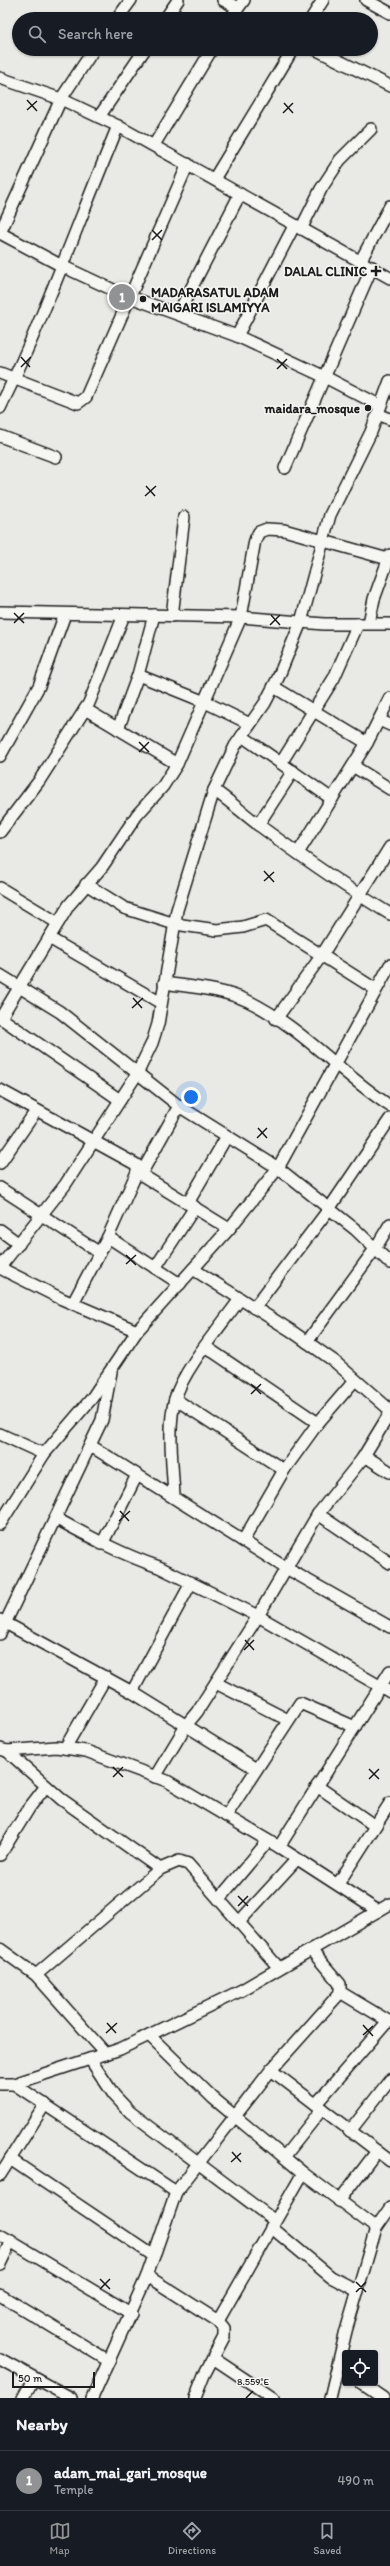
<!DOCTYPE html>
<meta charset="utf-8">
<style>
:root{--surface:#171b24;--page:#20242c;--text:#f1f3f6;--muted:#9ea1a6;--line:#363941;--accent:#919294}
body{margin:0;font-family:Itim,sans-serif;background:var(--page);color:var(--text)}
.controls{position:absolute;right:12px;bottom:12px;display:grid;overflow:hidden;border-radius:4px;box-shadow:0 1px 3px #0004}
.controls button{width:36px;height:36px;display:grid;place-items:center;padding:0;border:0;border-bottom:1px solid var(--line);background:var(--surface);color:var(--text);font:20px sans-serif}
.scale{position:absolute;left:12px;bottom:10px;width:83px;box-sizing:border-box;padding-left:4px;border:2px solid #1c1c1c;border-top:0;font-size:11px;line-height:14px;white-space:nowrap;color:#1c1c1c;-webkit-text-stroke:3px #f6f6f2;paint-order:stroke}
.you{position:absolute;left:191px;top:1097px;width:14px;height:14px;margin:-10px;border:3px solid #fff;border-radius:50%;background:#1a73e8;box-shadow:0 0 0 6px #1a73e833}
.badge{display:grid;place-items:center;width:26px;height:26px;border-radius:50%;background:var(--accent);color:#fff;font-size:13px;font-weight:700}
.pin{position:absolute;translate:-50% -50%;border:2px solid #fff;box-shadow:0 1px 4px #0006}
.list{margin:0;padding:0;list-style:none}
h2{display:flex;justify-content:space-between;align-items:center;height:52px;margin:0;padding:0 16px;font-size:17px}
h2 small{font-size:13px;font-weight:400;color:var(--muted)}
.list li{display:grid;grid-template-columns:26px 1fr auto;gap:12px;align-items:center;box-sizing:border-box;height:60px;padding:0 16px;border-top:1px solid var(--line)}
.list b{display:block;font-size:15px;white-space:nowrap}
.list p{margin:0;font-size:13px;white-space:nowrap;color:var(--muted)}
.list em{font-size:13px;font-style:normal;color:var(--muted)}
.icon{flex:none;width:22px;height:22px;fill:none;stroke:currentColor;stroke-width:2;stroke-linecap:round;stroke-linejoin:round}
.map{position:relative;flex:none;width:390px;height:2398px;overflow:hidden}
.search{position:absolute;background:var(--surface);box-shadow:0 1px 3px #0004;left:12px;right:12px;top:12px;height:44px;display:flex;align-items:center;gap:10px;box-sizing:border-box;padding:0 14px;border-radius:22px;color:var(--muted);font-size:15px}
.sheet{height:112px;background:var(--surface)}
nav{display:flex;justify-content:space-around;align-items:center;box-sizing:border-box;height:56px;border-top:1px solid var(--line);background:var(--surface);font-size:11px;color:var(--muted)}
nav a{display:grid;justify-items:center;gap:2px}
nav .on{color:var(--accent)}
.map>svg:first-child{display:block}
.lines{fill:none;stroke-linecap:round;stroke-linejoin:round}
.minor-casing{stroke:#1c1c1c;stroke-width:14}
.minor{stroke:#f6f6f2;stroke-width:11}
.ticks{fill:none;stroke:#1c1c1c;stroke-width:1.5}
.poi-dot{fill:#1c1c1c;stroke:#f6f6f2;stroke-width:1.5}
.labels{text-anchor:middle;stroke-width:3;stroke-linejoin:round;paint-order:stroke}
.poi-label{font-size:13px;font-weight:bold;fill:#1c1c1c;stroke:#f6f6f2;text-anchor:end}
.ticks-label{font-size:10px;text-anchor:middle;fill:#1c1c1c;stroke:#f6f6f2;stroke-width:3;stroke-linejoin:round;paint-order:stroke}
</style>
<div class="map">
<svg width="390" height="2398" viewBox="0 0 390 2398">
<rect width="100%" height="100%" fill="#e9e9e5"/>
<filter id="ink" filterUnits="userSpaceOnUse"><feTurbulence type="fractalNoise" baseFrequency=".025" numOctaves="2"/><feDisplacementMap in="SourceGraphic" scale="8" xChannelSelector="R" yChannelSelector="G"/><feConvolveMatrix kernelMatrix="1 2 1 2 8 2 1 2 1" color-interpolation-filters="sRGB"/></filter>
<g filter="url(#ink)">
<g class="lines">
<!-- minor casing -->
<g class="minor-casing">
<g id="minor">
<path d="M223,0l15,8"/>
<path d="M366,0l24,13"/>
<path d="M117,19l14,-19"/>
<path d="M165,19l13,-19"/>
<path d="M230,19l14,-19"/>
<path d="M311,19l12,-19"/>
<path d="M315,49l75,37"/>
<path d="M0,78l61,21 57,27 272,152"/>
<path d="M99,117l46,-68"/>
<path d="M154,145l58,-96"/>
<path d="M214,179l79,-130"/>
<path d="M301,229l20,-40 19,-29 31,-31"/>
<path d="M0,233l62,33 60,28 115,42 88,41 54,28"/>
<path d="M0,233l61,-134 33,-50"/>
<path d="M361,260l29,-54"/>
<path d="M178,314l62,-120"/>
<path d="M237,336l57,-110"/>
<path d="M0,373l78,30 8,-6 102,-233"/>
<path d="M0,408c45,-92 79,-188 118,-282"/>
<path d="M378,414l12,5"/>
<path d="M0,436l56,21"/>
<path d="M285,468l87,-201"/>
<path d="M0,612l241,5 83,7h66"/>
<path d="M172,616l12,-99"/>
<path d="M369,623l5,-24 16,-44"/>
<path d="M138,675l67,27 45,22"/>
<path d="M274,687l93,56"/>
<path d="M85,709l92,55"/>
<path d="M379,720l11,5"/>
<path d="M118,729l20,-54 16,-60"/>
<path d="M242,736l90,63"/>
<path d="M0,756l39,-70 26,-72"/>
<path d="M281,763l53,-85 24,-54"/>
<path d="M353,766l37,23"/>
<path d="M214,790c17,12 30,24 46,36 42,31 85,61 130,88"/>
<path d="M258,825l35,-54"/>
<path d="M0,832l39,-51 50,-78 35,-88"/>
<path d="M298,853l69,-110 23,-45"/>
<path d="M86,884l38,24 51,16 42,6 26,-3 23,-7 109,69"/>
<path d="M0,888l58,35"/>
<path d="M49,938l112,65"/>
<path d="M0,975l60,37 119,94 99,62 78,62 34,33"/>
<path d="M164,983c28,4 58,6 84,18 52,25 93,73 142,105"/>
<path d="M1,1018l119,82"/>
<path d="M0,1019l69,-114 33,-38 35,-52 26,-29 14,-22 64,-147 14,-77 4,-8 8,-3 17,1 104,29"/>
<path d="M276,1019l46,-64 68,-108"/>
<path d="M0,1090l137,75v7l-29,65 -35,66"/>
<path d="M0,1163l36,-52"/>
<path d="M137,1172l92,57"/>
<path d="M141,1174l38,-68"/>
<path d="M0,1188l100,65"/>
<path d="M188,1203l39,-67"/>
<path d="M0,1230l19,14"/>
<path d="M108,1237l72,47"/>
<path d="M0,1267l65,-82 72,-111 15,-31 6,-19 19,-114 37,-120 21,-44 30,-43 13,-25 23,-56 29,-107 41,-83 19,-51"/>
<path d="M0,1268l62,31 75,32"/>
<path d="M155,1268l40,-61"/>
<path d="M193,1269l97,61 44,31 56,49"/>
<path d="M254,1308l75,-99 61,-90"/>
<path d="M307,1342l68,-93 15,-25"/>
<path d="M206,1347l112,76"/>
<path d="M175,1399l109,71"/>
<path d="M0,1434l44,20"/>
<path d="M91,1446l195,122 104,59"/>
<path d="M362,1459l6,-1 22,14"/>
<path d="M174,1497c-1,-29 -7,-70 1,-98 9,-31 46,-73 65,-100"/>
<path d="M318,1514l72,49"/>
<path d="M57,1519c33,18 66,36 102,48l99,49 132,76"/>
<path d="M0,1524l44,-70 48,-56 45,-67 92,-102 49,-61 112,-203"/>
<path d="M243,1541l41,-71 34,-47 37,-43"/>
<path d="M102,1544l35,-69"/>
<path d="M0,1620l132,72 124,77"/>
<path d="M0,1634l102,-214 9,-48"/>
<path d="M216,1683l72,37"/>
<path d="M132,1692l59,-109"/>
<path d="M65,1748l41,-71"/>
<path d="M0,1749l7,2 49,-4 30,4 81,30 112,66 99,64"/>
<path d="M7,1751l54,48 99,70"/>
<path d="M155,1777l32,-53 10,-12 61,-96 60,-102 44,-55 28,-46"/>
<path d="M317,1786l58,40"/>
<path d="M226,1816l74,-113 55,24"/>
<path d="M279,1847l111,-176"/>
<path d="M0,1855l29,-47 17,-22"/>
<path d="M338,1884l52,-81"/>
<path d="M219,1899l49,-58"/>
<path d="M239,1922l57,-62"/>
<path d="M0,1949l36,26 70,79"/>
<path d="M36,1975l124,-106 19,-8 9,3 91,104"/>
<path d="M340,1992l50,30"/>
<path d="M149,2035l64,63 90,75 73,55"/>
<path d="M90,2059l24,36 16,17 145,109"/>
<path d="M271,2070l119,91"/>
<path d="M0,2084h14l106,-35 122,-59 148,-86"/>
<path d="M14,2084l162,108"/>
<path d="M316,2104l72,-83"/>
<path d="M350,2131l40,-51"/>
<path d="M284,2157l38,-48"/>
<path d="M10,2159l144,97"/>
<path d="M0,2175l45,-71"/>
<path d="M339,2201l38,-50"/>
<path d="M271,2227l60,50 27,14"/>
<path d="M0,2235l132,79"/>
<path d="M0,2264l11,-23"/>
<path d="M0,2295l109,66"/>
<path d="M218,2321l85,-148"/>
<path d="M213,2358l60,40"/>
<path d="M0,2359l71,39"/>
<path d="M361,2383l22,15"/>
<path d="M23,2398l11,-20"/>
<path d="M92,2398l55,-122"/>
<path d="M195,2398l9,-23 20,-38v-9l-6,-7 -71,-45 29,-84 95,-122 69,-77v-9l-29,-34"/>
<path d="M330,2398l16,-67 30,-103 14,-20"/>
</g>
</g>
<!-- minor -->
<use href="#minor" class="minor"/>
</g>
</g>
<!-- ticks -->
<path class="ticks" d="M27,100l10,11M284,103l9,10M27,110l10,-9M283,113l10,-10M152,230l10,10M152,240l10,-10M21,357l9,10M277,359l10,10M21,367l10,-10M277,369l10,-10M146,486l9,10M145,496l11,-10M14,613l10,10M271,615l9,10M14,623l10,-10M270,625l10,-10M139,742l10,10M139,752l10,-10M264,871l10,11M264,881l10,-9M133,998l9,10M132,1008l11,-10M258,1128l9,10M257,1138l10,-10M126,1255l10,10M126,1264l10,-9M251,1384l10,10M251,1394l10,-10M120,1511l9,10M119,1521l11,-10M245,1640l9,10M244,1650l10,-10M113,1767l10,10M369,1769l10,10M113,1777l10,-10M369,1779l10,-10M238,1896l10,10M238,1906l10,-10M107,2023l9,10M363,2025l10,11M106,2033l11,-10M363,2035l10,-9M232,2152l9,10M231,2162l10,-9M100,2279l10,10M356,2282l10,10M100,2289l10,-10M356,2292l10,-10M246,2398l7,-7"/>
<!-- markers -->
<g class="poi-dot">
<path d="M374 265h4v4h4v4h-4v4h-4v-4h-4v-4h4z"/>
<circle cx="143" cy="299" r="4"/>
<circle cx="368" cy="408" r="4"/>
</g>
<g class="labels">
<!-- poi labels -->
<g class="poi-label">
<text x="367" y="276">DALAL CLINIC</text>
<text x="151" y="297" text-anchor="start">MADARASATUL ADAM<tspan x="151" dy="15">MAIGARI ISLAMIYYA</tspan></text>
<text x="360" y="413">maidara_mosque</text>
</g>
</g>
<g class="ticks-label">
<text x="253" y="2385">8.559°E</text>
</g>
</svg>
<div class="controls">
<button><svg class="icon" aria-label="locate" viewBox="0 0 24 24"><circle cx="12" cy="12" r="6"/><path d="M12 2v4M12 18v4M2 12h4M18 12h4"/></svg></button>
</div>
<div class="scale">50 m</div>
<div class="you"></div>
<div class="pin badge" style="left:122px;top:297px">1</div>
<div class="search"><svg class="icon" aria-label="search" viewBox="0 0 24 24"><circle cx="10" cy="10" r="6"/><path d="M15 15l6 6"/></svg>Search here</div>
</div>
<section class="sheet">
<h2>Nearby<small></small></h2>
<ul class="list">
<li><span class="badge">1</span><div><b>adam_mai_gari_mosque</b><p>Temple</p></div><em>490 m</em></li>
</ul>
</section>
<nav>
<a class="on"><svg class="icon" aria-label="map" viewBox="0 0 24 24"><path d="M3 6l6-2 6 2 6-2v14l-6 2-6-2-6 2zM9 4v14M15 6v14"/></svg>Map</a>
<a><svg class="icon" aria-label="directions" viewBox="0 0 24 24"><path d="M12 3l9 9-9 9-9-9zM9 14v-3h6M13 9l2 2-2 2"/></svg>Directions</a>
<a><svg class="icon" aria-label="saved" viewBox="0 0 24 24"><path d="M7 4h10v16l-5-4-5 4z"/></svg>Saved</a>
</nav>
